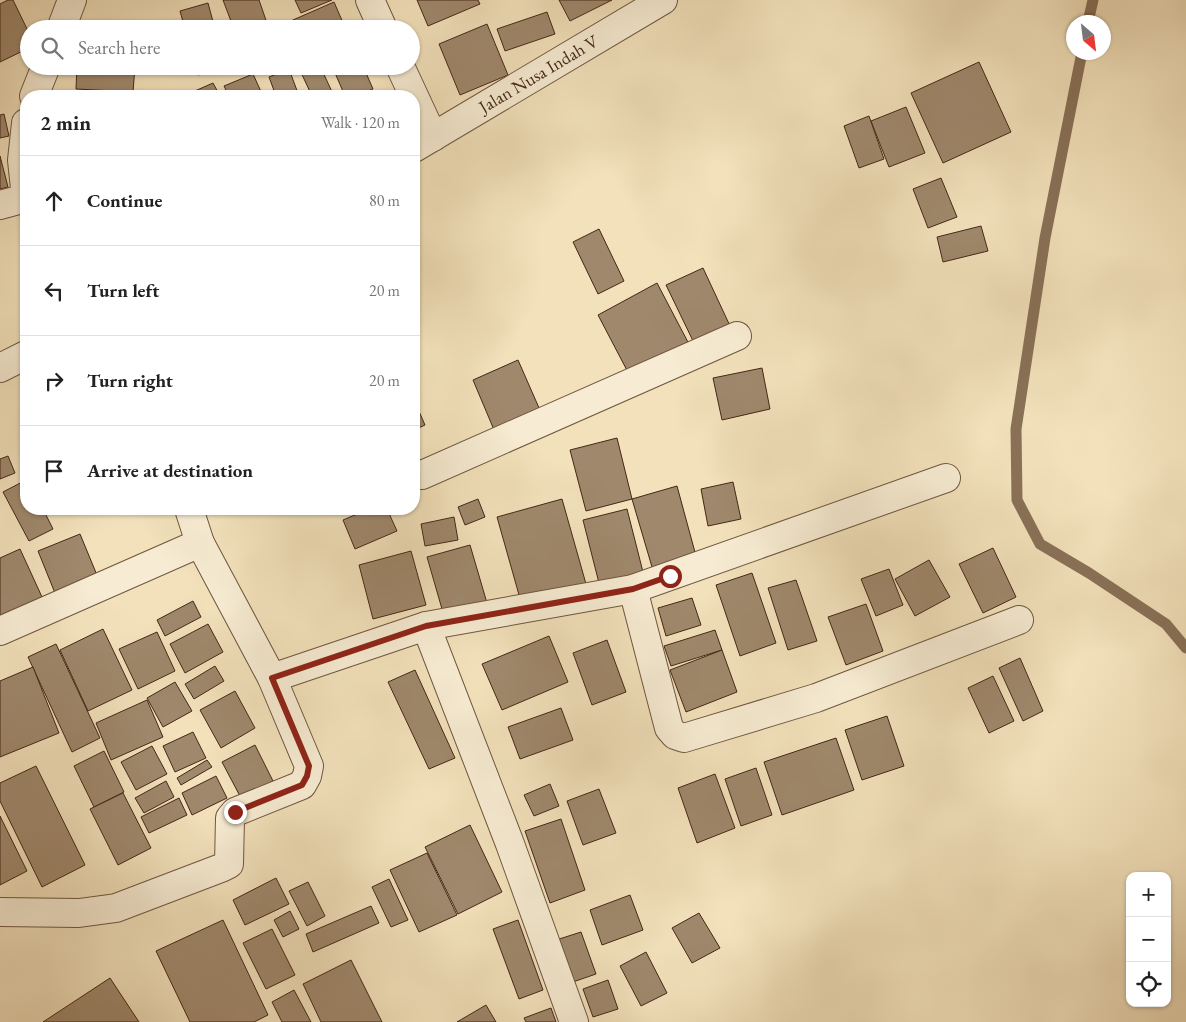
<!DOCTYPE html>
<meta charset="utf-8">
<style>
:root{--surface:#fff;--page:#f6f6f6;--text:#222;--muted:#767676;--line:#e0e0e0}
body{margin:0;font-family:"EB Garamond",serif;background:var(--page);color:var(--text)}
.controls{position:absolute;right:15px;bottom:15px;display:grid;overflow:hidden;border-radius:10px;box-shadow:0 1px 4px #0004}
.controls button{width:45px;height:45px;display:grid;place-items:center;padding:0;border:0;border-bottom:1px solid var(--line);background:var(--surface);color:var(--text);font:25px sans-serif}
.compass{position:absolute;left:1066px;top:15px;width:45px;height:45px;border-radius:50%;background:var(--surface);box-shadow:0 1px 4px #0004;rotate:152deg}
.stop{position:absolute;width:15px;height:15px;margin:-11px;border:4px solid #8f2418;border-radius:50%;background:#fff}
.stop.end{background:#8f2418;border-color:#fff;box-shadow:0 1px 5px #0008}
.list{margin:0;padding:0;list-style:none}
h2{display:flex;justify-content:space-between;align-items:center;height:65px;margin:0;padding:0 20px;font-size:21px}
h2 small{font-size:16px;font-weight:400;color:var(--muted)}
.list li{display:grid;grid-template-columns:32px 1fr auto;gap:15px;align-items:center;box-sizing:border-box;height:90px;padding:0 20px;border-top:1px solid var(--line)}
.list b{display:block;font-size:19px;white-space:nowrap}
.list em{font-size:16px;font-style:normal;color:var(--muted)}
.icon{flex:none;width:28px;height:28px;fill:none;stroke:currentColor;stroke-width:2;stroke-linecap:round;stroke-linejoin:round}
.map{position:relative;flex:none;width:1186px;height:1022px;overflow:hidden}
.search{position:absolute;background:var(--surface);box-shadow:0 1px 4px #0004;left:20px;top:20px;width:400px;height:55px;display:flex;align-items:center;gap:12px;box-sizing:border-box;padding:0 18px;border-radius:28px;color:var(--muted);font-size:19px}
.panel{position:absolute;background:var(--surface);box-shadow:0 1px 4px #0004;left:20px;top:90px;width:400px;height:425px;border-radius:20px}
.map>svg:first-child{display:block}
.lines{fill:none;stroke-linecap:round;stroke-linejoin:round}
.stream{stroke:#897157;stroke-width:11}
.building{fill:#9f886c;stroke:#452716}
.minor-casing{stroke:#70563f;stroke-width:30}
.minor{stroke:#f7ecd3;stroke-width:28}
.route{stroke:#8f2418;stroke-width:6}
.labels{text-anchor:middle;stroke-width:4;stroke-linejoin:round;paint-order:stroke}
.street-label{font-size:18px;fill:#452716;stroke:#f7ecd3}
</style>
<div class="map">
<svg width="1186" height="1022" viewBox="0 0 1186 1022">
<rect width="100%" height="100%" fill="#f2e1bb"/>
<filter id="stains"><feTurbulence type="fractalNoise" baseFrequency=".004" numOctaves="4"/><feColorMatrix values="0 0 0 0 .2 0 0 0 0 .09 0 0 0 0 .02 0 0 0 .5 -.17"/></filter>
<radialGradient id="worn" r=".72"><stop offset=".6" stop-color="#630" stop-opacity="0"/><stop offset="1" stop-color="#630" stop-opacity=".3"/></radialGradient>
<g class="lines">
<!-- stream -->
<g class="stream">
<path d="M1088,22l5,-22"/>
<path d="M1082,52l-37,186 -29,191 1,71 23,44 49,29 77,51 20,24"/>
</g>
</g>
<!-- building -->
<g class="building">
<path d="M8,0h5l16,33v15l-29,14v-58z"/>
<path d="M223,0h36l10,29h-35z"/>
<path d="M295,0h37l-31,13z"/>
<path d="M417,0h61l2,4 -52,22z"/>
<path d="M559,0h53l-42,21z"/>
<path d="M334,2l10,23 -7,4h-59l-1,-2z"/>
<path d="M208,3l7,26h-30l-5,-18z"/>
<path d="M547,12l8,22 -50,17 -8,-22z"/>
<path d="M487,24l21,51 -48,20 -21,-51z"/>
<path d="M979,62l32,70 -68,31 -32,-70z"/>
<path d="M77,66h58l-2,26 -57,-3z"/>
<path d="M196,66h30v1l-28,8z"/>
<path d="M298,66h22l14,30h-22z"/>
<path d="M332,66h31l10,23 -17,7h-11z"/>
<path d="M289,69l10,27h-23l-7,-19z"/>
<path d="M253,74l10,22h-34l-5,-10z"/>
<path d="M213,83l7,13h-31l-1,-2z"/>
<path d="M906,107l19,46 -36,14 -18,-46z"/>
<path d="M4,114l5,22 -9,2v-23z"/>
<path d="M869,116l15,43 -25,9 -15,-42z"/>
<path d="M0,156l8,31 -8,2z"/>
<path d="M941,178l16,39 -29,11 -15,-39z"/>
<path d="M981,226l7,25 -45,11 -6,-25z"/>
<path d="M599,229l25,52 -26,13 -25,-52z"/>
<path d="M703,268l28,60 -36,17 -29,-60z"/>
<path d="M657,283l33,63 -59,32 -33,-63z"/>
<path d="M518,360l25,57 -46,20 -24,-57z"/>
<path d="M762,368l8,41 -48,11 -9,-42z"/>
<path d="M414,400l11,25 -11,5z"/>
<path d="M617,438l15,61 -46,12 -16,-61z"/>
<path d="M8,456l7,17 -15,6v-20z"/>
<path d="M26,480v29h17l10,20 -24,12 -26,-49z"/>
<path d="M733,482l8,37 -33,7 -7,-37z"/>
<path d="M677,486l19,70 -44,11 -20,-68z"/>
<path d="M478,499l7,18 -20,8 -7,-18z"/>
<path d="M562,499l24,85 -65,18 -24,-85z"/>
<path d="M369,509h18l10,22 -42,18 -12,-29z"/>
<path d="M627,509l17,67 -44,11 -17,-67z"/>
<path d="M454,517l4,23 -33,6 -4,-22z"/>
<path d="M80,534l19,46 -42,18 -19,-47z"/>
<path d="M470,545l17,58 -43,13 -17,-59z"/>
<path d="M993,548l23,49 -33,16 -24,-49z"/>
<path d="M20,549l22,48 -42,19v-58z"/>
<path d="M411,551l15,54 -53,14 -14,-54z"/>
<path d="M929,560l21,37 -35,19 -20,-37z"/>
<path d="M889,569l14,36 -27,11 -15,-37z"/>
<path d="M752,573l24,70 -36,13 -24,-71z"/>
<path d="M796,580l21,61 -29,9 -20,-62z"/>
<path d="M692,598l9,27 -35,11 -8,-28z"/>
<path d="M193,601l8,16 -36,19 -8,-16z"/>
<path d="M866,604l17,47 -37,14 -18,-48z"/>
<path d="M208,624l15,28 -38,21 -15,-29z"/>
<path d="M103,629l29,61 -44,21 -28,-61z"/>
<path d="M715,630l7,20 -51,16 -7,-20z"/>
<path d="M157,632l18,39 -37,18 -19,-40z"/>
<path d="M549,636l19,46 -66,28 -20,-46z"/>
<path d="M607,640l19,52 -34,13 -19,-52z"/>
<path d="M56,644l44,94 -28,14 -44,-95z"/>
<path d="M722,650l15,42 -51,20 -16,-42z"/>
<path d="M1020,658l23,53 -20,10 -24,-53z"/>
<path d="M215,666l9,15 -30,18 -9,-15z"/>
<path d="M33,667l26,66 -59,24v-76z"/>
<path d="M415,670l40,88 -26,11 -41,-87z"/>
<path d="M993,676l21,45 -25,12 -21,-45z"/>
<path d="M175,682l17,29 -29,16 -16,-29z"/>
<path d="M235,691l20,37 -34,20 -21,-38z"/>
<path d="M147,700l16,37 -52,23 -15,-37z"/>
<path d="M561,708l12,32 -53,19 -12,-32z"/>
<path d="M887,716l17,50 -42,14 -17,-50z"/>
<path d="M193,732l13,26 -31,14 -12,-26z"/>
<path d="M836,738l18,52 -72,25 -18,-53z"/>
<path d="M255,745l18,36 -32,17 -19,-36z"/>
<path d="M152,746l15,28 -31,16 -15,-28z"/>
<path d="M104,751l20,41 -30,15 -20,-41z"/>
<path d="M207,760l5,7 -31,18 -4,-7z"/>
<path d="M36,766l49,99 -43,22 -42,-86v-18z"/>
<path d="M756,768l16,47 -31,11 -16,-47z"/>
<path d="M715,774l20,54 -38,15 -19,-55z"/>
<path d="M216,776l11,22 -35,17 -10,-22z"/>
<path d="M166,781l8,16 -30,16 -9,-15z"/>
<path d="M550,784l9,22 -25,10 -10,-21z"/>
<path d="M599,789l17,44 -33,12 -16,-44z"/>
<path d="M123,793l28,55 -33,17 -28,-56z"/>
<path d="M179,798l8,17 -38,18 -8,-16z"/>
<path d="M0,816l27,55 -27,14z"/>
<path d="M561,819l24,71 -35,13 -25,-72z"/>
<path d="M470,825l32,67 -44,22 -33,-67z"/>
<path d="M427,853l30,62 -38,17 -29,-62z"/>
<path d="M276,878l13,26 -44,21 -12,-25z"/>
<path d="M389,879l19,41 -17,7 -19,-40z"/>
<path d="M308,882l17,34 -18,10 -18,-35z"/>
<path d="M630,895l13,35 -41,15 -12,-35z"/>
<path d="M371,906l8,17 -66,29 -7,-18z"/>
<path d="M290,911l9,18 -16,8 -9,-17z"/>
<path d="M699,913l21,35 -28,15 -20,-35z"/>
<path d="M223,920l45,95 -14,7h-64l-34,-71z"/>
<path d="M518,920l25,70 -24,9 -26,-70z"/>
<path d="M272,929l23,46 -29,14 -23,-46z"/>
<path d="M581,932l15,42 -29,10 -14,-43z"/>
<path d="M646,952l21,41 -26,13 -21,-40z"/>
<path d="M351,960l31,62h-61l-18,-38z"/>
<path d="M110,978l29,44h-96z"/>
<path d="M608,980l10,29 -25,8 -10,-28z"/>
<path d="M294,990l17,32h-29l-10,-20z"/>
<path d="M486,1005l10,17h-39z"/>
<path d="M551,1008l5,14h-30l-2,-4z"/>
</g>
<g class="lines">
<!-- minor casing -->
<g class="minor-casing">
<g id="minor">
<path d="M370,0l13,29"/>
<path d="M61,29l11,-29"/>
<path d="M400,66l33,71"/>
<path d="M34,96l12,-30"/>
<path id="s1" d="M414,148l249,-148"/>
<path d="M0,205l26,-7 -4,-38 4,-37"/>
<path d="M0,368l26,-13"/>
<path d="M414,474l8,1 315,-139"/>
<path d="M633,589l36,139 6,7 9,3 132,-40 203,-78"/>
<path d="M426,626l84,218 64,178"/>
<path d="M0,631l200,-88"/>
<path d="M272,678l154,-52 207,-37 313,-111"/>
<path d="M0,912l79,1 37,-5 105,-40 8,-4 1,-46 5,-6 67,-27 5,-9 2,-10 -37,-88 -72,-135 -11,-34"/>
</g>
</g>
<!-- minor -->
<use href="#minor" class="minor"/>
</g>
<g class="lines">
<!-- route -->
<path class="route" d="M235,812l67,-27 5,-9 2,-10 -37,-88 154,-52 207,-37 37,-13"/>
</g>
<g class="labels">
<!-- street labels -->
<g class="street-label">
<text dy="6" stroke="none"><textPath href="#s1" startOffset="145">Jalan Nusa Indah V</textPath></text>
</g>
</g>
<rect width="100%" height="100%" filter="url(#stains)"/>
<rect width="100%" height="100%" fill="url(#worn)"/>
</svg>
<div class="controls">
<button>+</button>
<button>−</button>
<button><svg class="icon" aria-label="locate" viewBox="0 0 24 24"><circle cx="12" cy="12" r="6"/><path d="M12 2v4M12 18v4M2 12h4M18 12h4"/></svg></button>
</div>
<svg class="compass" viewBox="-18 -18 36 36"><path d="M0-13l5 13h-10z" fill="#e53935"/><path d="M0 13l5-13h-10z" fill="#767676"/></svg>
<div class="stop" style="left:670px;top:576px"></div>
<div class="stop end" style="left:235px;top:812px"></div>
<div class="search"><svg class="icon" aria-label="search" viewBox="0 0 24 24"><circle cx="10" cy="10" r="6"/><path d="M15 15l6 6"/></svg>Search here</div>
<section class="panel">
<h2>2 min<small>Walk · 120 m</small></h2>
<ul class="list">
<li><svg class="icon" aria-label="ahead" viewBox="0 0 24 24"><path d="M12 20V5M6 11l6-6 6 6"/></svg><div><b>Continue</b></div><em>80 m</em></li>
<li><svg class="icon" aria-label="left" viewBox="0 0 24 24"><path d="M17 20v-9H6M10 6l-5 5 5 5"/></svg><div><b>Turn left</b></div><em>20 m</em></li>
<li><svg class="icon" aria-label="right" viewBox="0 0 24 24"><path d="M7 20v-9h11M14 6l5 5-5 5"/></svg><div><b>Turn right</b></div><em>20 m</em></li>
<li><svg class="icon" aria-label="arrive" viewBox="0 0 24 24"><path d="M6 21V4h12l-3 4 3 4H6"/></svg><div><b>Arrive at destination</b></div></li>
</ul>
</section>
</div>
